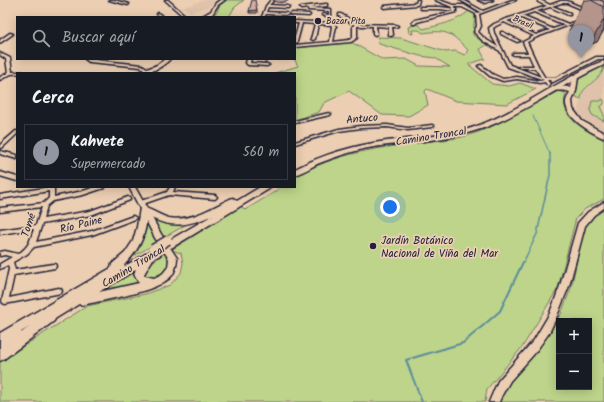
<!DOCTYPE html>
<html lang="es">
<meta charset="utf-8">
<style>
:root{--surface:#171b24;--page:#20242c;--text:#f1f3f6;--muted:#9ea1a6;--line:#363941;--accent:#9495a2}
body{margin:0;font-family:Kalam,sans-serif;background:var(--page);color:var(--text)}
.controls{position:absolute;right:12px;bottom:12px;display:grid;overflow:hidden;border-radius:0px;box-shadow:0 2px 10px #0003}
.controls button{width:36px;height:36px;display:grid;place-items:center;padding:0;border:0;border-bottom:1px solid var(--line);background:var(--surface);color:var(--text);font:20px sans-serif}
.you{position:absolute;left:390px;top:207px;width:14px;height:14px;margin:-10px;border:3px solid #fff;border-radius:50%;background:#1a73e8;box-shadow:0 0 0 6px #1a73e833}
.badge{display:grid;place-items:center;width:26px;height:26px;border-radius:50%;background:var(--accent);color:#111;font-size:13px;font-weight:700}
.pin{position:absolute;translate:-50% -33px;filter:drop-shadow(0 1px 2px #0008)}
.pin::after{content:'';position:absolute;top:21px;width:14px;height:12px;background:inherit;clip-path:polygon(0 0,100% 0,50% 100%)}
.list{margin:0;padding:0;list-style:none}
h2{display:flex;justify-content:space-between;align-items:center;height:52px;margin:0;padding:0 16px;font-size:17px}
h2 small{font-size:13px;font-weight:400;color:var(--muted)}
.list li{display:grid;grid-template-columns:26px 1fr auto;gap:12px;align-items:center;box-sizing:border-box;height:56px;margin:0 8px 8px;padding:0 8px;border:1px solid var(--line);border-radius:0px}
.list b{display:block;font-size:15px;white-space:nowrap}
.list p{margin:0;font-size:13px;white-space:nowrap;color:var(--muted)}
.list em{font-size:13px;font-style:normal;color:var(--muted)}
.icon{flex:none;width:22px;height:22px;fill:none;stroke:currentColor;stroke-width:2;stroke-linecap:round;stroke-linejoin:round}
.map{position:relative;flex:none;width:604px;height:402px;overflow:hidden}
.search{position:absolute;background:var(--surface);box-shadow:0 2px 10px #0003;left:16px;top:16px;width:280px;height:44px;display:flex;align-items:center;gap:10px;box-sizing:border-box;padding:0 14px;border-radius:0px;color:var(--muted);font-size:15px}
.panel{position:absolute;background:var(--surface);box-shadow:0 2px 10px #0003;left:16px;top:72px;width:280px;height:116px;border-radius:0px}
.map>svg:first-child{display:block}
.built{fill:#e0c2ab}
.green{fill:#bdd48a;stroke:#707b62;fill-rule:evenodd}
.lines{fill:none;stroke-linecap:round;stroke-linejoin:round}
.stream-far2{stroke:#5c8c9d;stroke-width:1}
.stream-far1{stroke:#5c8c9d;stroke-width:1.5}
.stream{stroke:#5c8c9d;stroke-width:2}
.street-casing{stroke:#22223b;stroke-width:3}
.secondary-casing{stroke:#22223b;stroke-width:3}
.primary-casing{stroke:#22223b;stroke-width:3}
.highway-casing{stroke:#22223b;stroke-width:3}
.street{fill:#eccfb2;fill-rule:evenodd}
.secondary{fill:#eccfb2;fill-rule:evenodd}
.primary{fill:#eccfb2;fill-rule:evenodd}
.highway{fill:#eccfb2;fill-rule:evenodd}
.primary-bridge-casing{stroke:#22223b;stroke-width:11;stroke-linecap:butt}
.primary-bridge{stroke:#eccfb2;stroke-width:8}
.wall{fill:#b4958b;stroke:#22223b}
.shaded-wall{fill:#927971;stroke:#22223b}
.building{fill:#d1ada2;stroke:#22223b}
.poi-dot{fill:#22223b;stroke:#eccfb2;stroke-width:1.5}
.labels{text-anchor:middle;stroke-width:3.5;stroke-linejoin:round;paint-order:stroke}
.far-poi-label{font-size:9px;fill:#22223b;stroke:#eccfb2;text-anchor:start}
.far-street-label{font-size:9px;fill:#22223b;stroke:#eccfb2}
.street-label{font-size:11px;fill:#22223b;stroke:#eccfb2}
.poi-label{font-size:11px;fill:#22223b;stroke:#eccfb2;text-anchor:start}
</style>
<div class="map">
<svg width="604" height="402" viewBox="0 0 604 402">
<rect width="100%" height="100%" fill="#eccfb2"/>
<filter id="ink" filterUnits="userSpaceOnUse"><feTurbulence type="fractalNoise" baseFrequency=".025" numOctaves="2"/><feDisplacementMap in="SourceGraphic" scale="8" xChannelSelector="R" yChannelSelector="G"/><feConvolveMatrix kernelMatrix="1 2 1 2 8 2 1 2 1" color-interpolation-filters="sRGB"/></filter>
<g filter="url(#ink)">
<!-- built -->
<g class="built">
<path d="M205,0h16l-7,5 -23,7 -8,-5z"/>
<path d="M604,70v64l-23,-16 -3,-4v-7l5,-15 12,-11z"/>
</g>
<!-- green -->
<g class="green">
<path d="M227,0h17l-10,8 -5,9 -17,-1 5,-4 2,-6z"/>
<path d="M469,11l6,2 -2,22 14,10 -7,4 5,10 -17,5 24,20 17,2 11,-3 16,6 -29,15 -51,-3 -29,-12 -2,2 3,14 -19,11 -27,-1 -33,-24 -25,12 -5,9 -24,8v-47h-20l23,-7 -4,-7 1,-11 56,-6 32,18 23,-1 13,7 31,1 -15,-9 -15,-2 -41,-12 -1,-7 23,1 45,14 9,-1 10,4 3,-5c-16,-16 -20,-21 -45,-17l-4,-3h-7l1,4 -4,-1 -1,-6 10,-3 5,5c17,-4 33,-7 46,-18z"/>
<path d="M604,66c0,11 -18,19 -22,27 -1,2 0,4 -1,6l-5,-2 1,-14 3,-5z"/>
<path d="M559,91l7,2c-8,26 19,36 38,47v59l-19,10 -9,9 -18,70 -35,58 -36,43 -2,13h-485v-41l87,-55 58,-12 25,-9 11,-12 2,-10 -2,-10 -10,-3 70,-44 4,4 33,-20v-3h17v-10c40,-24 83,-29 129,-35 13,-2 28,-2 42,-6 34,-9 61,-32 93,-45z"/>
<path d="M602,99l2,1v4l-4,3 4,8v6l-12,-6 -2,-5 2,-9h9z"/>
<path d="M604,209v193h-105l6,-16 36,-42 20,-30 10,-26 14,-64 13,-12zM559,321h30v66h-30z"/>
<path d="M152,218c12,6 22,6 35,6l-24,14z"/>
<path d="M146,222l12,20 -36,21z"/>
<path d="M165,253l4,6c-1,13 -9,17 -20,21l-5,-2 1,-11z"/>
<path d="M138,270l5,14 -42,8z"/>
</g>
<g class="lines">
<!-- stream-far2 -->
<path class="stream-far2" d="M533,116l17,38"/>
<!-- stream-far1 -->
<path class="stream-far1" d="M523,263l14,-29 13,-59v-22"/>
<!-- stream -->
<path class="stream" d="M422,402l-16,-42 57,-17 37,-32 23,-49"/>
<!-- street casing -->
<g class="street-casing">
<g id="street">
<path d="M109,0h5l15,4 -1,1z"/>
<path d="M165,0h3l19,17h-3z"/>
<path d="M271,0h3l-5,5 19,1 1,1 -1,1 -20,-1 -2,5 21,1 1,1v1l-22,-1 -2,3h-2l4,-11z"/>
<path d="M417,0h2l-1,4 -1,1 -33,3 -1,-1 1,-1 32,-3z"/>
<path d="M435,0h4l14,5h11l13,8 4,-1 -21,-12h3l20,11 29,-11h4l-37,14 2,12 -3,6 7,7 13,8 -8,-14 -1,-5 5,-4 9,-4 44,-14 -9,-4v-2h2l10,5 11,-4h6l21,9 -2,1 -19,-8h-6l-9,3 18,7v2h-2l-18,-8 -13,4 31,13 11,-4 1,1 -43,16 -10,5 13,28 5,8h10l41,-21h8v2h-6l-45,23h-2l-1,-1 1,-1h-4l3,4 -2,1h-1l-2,-3 -5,1 -23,-4 -14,2 -13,-5 -12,-10 3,-1 11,9 11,5 14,-2 23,4 4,-1 -36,-13 -8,-16 -17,-10 -9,-9 3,-6 -1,-12 -14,-7h-7v1l-1,1 -2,-2zM534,12l31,13 -12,4 -31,-13zM519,17l31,13 -14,5 -29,-14zM504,22l30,14 -11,6 5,11h-14l-2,1 2,1h15l5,11h-13l-2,1 2,1h14l6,9 -31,-12 -16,-32 -1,-5 3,-2z"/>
<path d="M478,0l7,1 8,-1 -8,3z"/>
<path d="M601,0h3v2z"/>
<path d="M326,4h1v2l-26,3 -1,-1 1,-1z"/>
<path d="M420,7h20l16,2v3l-39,10 -2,2h-2l-1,-1 3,-3 39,-9 -14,-2h-19l-1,-1z"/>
<path d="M309,8l22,1v7l-1,1 -8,-2 1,-1 6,1v-4l-21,-1v-1z"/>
<path d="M158,13l5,4h-3l-3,-3z"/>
<path d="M292,13l17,1 1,1 -1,1 -18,-1v-1z"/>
<path d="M339,14h2l17,10 38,1 2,1 -2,1h-4l1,8 -2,1 -2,-1v-8l-13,-1 1,8 -2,1 -2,-1v-8h-16v12l-6,4 -56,5v-2l35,-3 2,-16 -1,-1 -13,-1 -3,15 -2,1 -2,-1 4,-15 -13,-1 -5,19 -2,1v-6l4,-14h-4v-2l38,2 3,3 -3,16 16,-2 4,-2v-12l2,-1 -16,-9z"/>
<path d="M501,32h2l17,9 -3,1 -16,-8z"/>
<path d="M10,33l3,1 -13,9v-3z"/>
<path d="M0,53l10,5 2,14h11l2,1 -14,1 -11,6v-3l8,-4 -2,-14 -6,-4z"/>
<path d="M85,59l57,6 8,5 -3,1 -6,-4 -52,-5z"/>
<path d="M247,59h4l-1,4 17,1 2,1 -2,1 -19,-1 -2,-2z"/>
<path d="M329,113l2,1 -1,1 -35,8v-2z"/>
<path d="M387,125l21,3 24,-3 2,1 -2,1 -24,3 -21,-3 -26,1 -22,3 -44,13v-2l44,-13 22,-3z"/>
<path d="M16,131h1v3l-15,14h-2v-3z"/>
<path d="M0,151l17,4v4l-17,-5z"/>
<path d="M0,172l17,5v4l-17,-5z"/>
<path d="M50,187h4v10l29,-6 13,-4h8v1l-21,7 -30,6 -6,5 -4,13 47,-8 38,-14 2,2v1l-39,15 -49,9 -6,18 56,-11 41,-15 2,1 1,1 -1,1 -43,16 -58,12 -7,7 -14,8 2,8 38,-6h2l1,2 -1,2 -41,7 -5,23 50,-10 2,1 1,2 -1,2 -56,11 -2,-1 -1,-2 7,-32 -1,-4 -8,4v-5l12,-7 -7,-2 -5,1v-4l5,-1 13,3c11,-7 12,-13 16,-25l-34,5v-4l36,-5 6,-18 -42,5v-4l44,-5 5,-5v-7l-49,8v-4z"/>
<path d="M170,187h5l-2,5 42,3 2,2 -2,2 -46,-4 -29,10 -3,-2 1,-1 29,-10z"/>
</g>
</g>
<!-- secondary casing -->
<g class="secondary-casing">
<g id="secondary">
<path d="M220,0h5c-2,1 -4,3 -6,4 -7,7 -3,13 -18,13l10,-6 5,-8z"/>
<path d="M274,0h13c-3,2 -10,2 -13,0z"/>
<path d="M165,59h5c-8,9 -20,14 -33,14l20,-8z"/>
<path d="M575,75l3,2 -2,14 -4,10 1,8 9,12 22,12v5c-13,-5 -40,-21 -38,-37 1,-3 3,-7 4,-9 -7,-3 -14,0 -20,-3 5,-3 15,-3 21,-1l1,-11z"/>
<path d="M129,187h6l26,47 16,24c0,9 -5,25 -16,22l-1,-3 8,-10 1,-8 -14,-21z"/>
<path d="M604,202v6l-10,7 -9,11 -16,60 -12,30 -8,17 -15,21 -24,27 -8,14 -3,7h-10l9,-21 36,-41 16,-27 10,-27 18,-63 10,-11z"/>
</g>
</g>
<!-- primary casing -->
<g class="primary-casing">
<g id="primary">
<path d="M604,61v4c-40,18 -75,45 -115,61 -41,16 -84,15 -126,23 -16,4 -31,9 -46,15 -7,4 -14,8 -22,11v-6c29,-15 60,-24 92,-28 26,-3 53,-4 78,-11 34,-10 63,-29 93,-46 15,-8 30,-18 46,-23z"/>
<path d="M260,187h10l-1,2 -98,59 -3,-1 -1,-3 1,-3 45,-26c-24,11 -42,14 -66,1 -1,19 -9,36 -23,49l1,1 29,-17 3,-1 3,1 1,3 -1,3 -7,4 -9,15 1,2 9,2 10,-5 3,1 2,3c-7,14 -71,24 -87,28l-3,-1 -34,21 -4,-2 -1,-2 -19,11 2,4 -1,4 -22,12v-19l111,-65 1,-4 13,-11 8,-12 4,-14 3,-19c7,-2 20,8 29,10 22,4 42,-10 61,-19l3,-1 4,3zM136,269l-2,5 5,9 -40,9z"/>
</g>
</g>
<!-- highway casing -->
<g class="highway-casing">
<g id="highway">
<path d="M50,312l4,1 2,4 -2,4 -50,38 -4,2v-13z"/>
<path d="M0,333l5,2 2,4 -2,4 -4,2z"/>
</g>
</g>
<!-- street -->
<use href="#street" class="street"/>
<!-- secondary -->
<use href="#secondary" class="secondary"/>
<!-- primary -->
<use href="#primary" class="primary"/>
<!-- highway -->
<use href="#highway" class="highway"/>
<!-- primary-bridge casing -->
<g class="primary-bridge-casing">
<path id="primary-bridge" d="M153,249l15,-9"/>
</g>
<!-- primary-bridge -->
<use href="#primary-bridge" class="primary-bridge"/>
</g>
<!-- wall -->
<g class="wall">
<path d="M584,0h16l4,2v28l-7,12 -7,2 -21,-13z"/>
<path d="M257,10v3h-8v-2z"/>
</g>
<!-- shaded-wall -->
<path class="shaded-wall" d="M604,19v11l-7,12 -7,2z"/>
<!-- building -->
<g class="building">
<path d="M252,0h3l2,10 -8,1z"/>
<path d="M591,0h9l4,2v5z"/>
</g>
</g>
<!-- markers -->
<g class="poi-dot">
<circle cx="318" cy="21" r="4"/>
<circle cx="373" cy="246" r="4"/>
</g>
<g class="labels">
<!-- far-poi labels -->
<g class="far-poi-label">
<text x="326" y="24">Bazar Pita</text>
</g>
<!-- far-street labels -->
<g class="far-street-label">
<text transform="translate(523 22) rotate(25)" y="3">Brasil</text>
</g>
<!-- street labels -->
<g class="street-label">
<text transform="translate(362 118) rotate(-5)" y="4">Antuco</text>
<text transform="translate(431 136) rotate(-9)" y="4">Camino Troncal</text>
<text transform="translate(81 224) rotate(-14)" y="4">Río Paine</text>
<text transform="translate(28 225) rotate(-72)" y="4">Tomé</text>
<text transform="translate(133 266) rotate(-31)" y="4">Camino Troncal</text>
</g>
<!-- poi labels -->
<g class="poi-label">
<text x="381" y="244">Jardín Botánico<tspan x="381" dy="13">Nacional de Viña del Mar</tspan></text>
</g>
</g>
</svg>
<div class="controls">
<button>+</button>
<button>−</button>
</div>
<div class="you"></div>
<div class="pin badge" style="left:581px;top:58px">1</div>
<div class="search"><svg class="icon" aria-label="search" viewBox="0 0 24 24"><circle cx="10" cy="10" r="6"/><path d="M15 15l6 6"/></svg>Buscar aquí</div>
<section class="panel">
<h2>Cerca<small></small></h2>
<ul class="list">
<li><span class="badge">1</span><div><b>Kahvete</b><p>Supermercado</p></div><em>560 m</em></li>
</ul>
</section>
</div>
